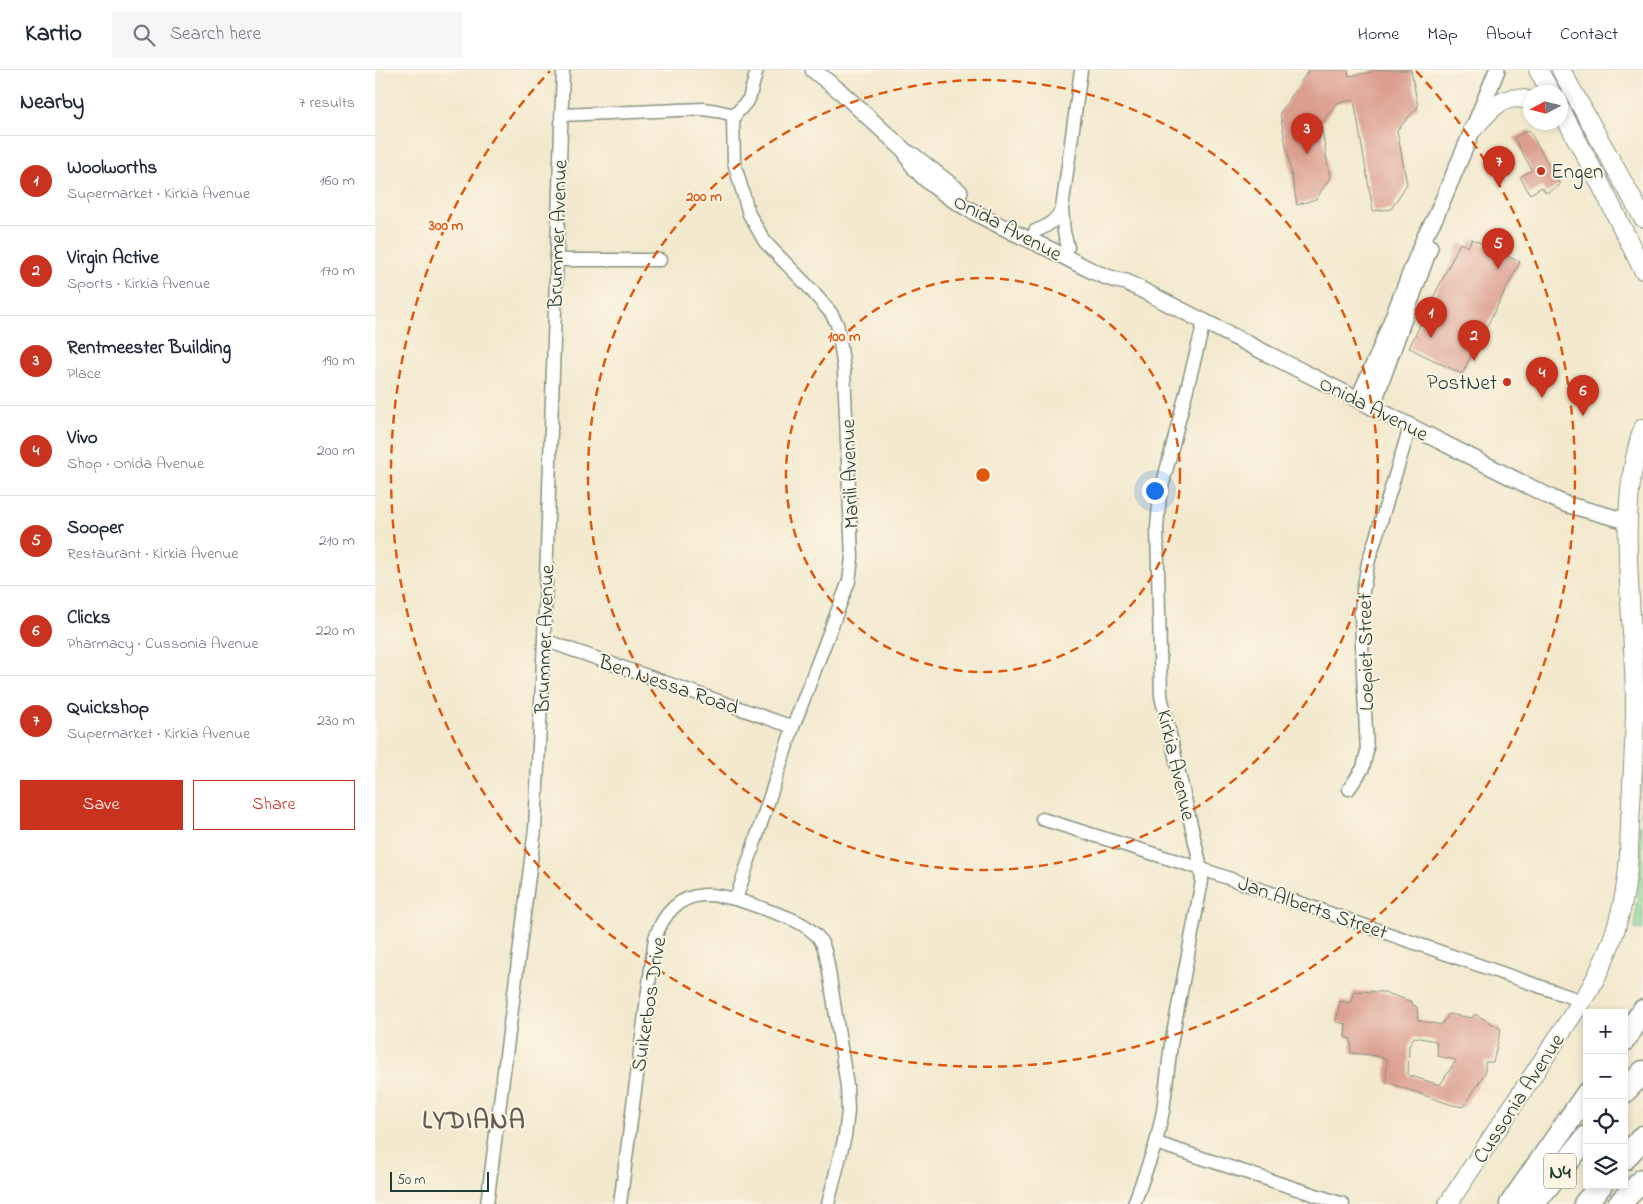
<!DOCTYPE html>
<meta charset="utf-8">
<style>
:root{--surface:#fff;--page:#f6f6f7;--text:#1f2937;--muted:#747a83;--line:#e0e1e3;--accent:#c8321e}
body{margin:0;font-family:"Indie Flower",sans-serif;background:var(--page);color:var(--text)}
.controls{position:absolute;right:15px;bottom:15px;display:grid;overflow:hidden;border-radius:0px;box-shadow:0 2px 8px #0003}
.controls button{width:45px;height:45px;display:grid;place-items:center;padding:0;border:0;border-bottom:1px solid var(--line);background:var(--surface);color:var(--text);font:25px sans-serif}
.compass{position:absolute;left:1148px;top:15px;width:45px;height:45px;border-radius:50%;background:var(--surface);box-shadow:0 2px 8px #0003;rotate:263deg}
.scale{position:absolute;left:15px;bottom:12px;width:99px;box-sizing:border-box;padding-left:5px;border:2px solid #1f3d34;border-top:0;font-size:14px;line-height:18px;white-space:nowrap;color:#1f3d34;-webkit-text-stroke:4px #fcf5e5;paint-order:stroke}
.you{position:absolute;left:779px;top:420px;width:18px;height:18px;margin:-12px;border:4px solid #fff;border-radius:50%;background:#1a73e8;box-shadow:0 0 0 8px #1a73e833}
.badge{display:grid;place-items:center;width:32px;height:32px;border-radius:50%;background:var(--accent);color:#fff;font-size:16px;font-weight:700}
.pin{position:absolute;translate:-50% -41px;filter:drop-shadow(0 1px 2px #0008)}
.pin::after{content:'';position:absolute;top:26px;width:18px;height:15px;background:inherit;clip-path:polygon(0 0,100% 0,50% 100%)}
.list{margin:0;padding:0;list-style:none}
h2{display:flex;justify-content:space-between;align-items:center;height:65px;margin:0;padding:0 20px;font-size:21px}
h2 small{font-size:16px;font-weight:400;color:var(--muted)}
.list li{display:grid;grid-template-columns:32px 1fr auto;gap:15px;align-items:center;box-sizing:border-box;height:90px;padding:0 20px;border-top:1px solid var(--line)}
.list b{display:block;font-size:19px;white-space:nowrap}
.list p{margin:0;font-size:16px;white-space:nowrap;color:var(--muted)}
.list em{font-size:16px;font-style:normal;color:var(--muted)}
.actions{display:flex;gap:10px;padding:15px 20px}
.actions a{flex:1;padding:11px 0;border:1px solid var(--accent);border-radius:0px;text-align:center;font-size:18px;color:var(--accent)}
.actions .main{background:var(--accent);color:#fff}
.icon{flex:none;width:28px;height:28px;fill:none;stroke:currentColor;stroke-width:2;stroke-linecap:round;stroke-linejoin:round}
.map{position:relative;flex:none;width:1268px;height:1134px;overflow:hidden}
header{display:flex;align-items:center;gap:30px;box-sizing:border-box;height:70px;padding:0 25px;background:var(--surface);border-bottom:1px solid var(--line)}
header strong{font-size:24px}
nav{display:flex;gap:28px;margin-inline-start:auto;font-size:18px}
.search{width:350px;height:45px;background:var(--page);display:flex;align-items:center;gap:12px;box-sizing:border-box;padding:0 18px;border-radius:0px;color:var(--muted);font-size:19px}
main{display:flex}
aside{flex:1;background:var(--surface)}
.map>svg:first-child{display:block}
.green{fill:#85d696;stroke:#528a65}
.building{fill:#db9f90;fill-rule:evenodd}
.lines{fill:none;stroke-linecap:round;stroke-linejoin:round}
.minor-casing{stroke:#889381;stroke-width:15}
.tertiary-casing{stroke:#889381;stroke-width:18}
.secondary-casing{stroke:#889381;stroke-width:20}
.motorway-casing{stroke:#889381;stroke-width:25}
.minor{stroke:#fff;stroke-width:12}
.tertiary{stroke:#fff;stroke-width:15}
.secondary{stroke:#fff;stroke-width:18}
.motorway{stroke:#fff;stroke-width:22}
.ring{fill:none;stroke:#de580e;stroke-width:2.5;stroke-dasharray:9 6}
.poi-dot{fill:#c8321e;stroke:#fcf5e5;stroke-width:2}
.labels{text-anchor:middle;stroke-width:4;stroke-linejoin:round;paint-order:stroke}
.shield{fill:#fcf5e5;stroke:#617469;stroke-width:1}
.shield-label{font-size:20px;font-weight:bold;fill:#1f3d34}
.poi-label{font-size:21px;fill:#1f3d34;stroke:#fcf5e5;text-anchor:start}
.street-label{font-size:21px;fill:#1f3d34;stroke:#fcf5e5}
.district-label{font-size:26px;font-weight:bold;letter-spacing:1px;fill:#615f54;stroke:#fcf5e5}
.centre{fill:#de580e;stroke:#fcf5e5;stroke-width:2.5}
.ring-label{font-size:15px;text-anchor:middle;font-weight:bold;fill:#de580e;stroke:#fcf5e5;stroke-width:4;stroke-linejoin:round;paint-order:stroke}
</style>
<header>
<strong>Kartio</strong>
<div class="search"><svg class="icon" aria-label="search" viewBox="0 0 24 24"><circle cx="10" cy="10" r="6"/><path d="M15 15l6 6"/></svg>Search here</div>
<nav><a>Home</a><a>Map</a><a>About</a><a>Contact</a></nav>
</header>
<main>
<aside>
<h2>Nearby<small>7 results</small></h2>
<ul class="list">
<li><span class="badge">1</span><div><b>Woolworths</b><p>Supermarket · Kirkia Avenue</p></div><em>160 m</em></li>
<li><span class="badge">2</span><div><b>Virgin Active</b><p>Sports · Kirkia Avenue</p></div><em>170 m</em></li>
<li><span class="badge">3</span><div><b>Rentmeester Building</b><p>Place</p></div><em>190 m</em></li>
<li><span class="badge">4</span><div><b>Vivo</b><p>Shop · Onida Avenue</p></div><em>200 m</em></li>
<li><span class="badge">5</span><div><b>Sooper</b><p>Restaurant · Kirkia Avenue</p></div><em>210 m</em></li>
<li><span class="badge">6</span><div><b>Clicks</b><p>Pharmacy · Cussonia Avenue</p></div><em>220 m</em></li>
<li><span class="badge">7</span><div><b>Quickshop</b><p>Supermarket · Kirkia Avenue</p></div><em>230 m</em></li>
</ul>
<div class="actions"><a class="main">Save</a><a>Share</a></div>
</aside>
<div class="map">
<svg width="1268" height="1134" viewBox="0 0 1268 1134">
<rect width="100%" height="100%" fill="#fcf5e5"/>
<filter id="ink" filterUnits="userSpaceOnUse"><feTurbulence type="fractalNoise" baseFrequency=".02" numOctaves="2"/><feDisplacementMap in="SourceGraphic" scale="10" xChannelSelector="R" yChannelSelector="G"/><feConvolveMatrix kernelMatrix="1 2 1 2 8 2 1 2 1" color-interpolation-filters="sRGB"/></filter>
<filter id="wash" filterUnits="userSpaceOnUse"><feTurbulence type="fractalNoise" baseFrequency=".0096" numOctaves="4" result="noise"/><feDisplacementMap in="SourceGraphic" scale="20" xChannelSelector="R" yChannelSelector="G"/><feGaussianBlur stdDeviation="1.12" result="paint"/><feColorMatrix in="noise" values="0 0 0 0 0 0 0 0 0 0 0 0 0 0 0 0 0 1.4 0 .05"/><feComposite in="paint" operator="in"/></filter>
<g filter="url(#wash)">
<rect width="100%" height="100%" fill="#f2e9ce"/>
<!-- green -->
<path class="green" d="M1268,702v158l-8,-1z"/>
<g id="blocks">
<!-- building -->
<g class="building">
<path d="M934,0h39l1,6 22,-4v-2h40l7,37 -21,23 10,54 -16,25 -18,2 -19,-111 -17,3 -16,21 9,54 -14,21 -19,6 -17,-92z"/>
<path d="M1154,60l31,55 -14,8 -4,-6 -12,7 -10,-17 12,-7 -18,-32z"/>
<path d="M1097,169l48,23 -58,112 -53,-26 51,-105 8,4z"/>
<path d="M979,921l30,1 28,10v2l5,3 1,13 23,5 8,-11 23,4 3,-4 26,15 -8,33h-8v11l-21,34 -12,-2 -66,-23 1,-23 -16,-4 -20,-2v-14l-6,-2 1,-13 -10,-2 4,-21 10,2zM1039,967l22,4 2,15 18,4 -16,25 -32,-10 1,-29z"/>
</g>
</g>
</g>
<g filter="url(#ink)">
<use href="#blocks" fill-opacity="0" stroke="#889381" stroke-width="1"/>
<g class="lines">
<!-- minor casing -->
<g class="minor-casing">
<g id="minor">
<path d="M186,45l142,-6 14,2 18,4"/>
<path d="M660,161c12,-4 21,-10 27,-22"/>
<path d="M693,177l-4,-15 -2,-23 19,-139"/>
<path d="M181,190h104"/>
<path d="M169,570l249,87"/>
<path d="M974,719l14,-21 4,-17 -4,-79 -2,-59 2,-22 5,-28 42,-136"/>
<path d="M667,749l160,50 380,132"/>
<path d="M361,829l57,-172 56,-146 3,-23 -8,-188 -5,-36 -2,-10 -6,-11 -24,-28 -42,-43 -16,-28 -15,-52 -1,-41 2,-6 14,-16 8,-29"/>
<path d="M781,1073l187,61"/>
<path d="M112,1134l48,-375 9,-189 19,-570"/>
<path d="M245,1134l35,-266c21,-60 67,-45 112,-28 17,6 35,11 48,24 9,8 11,20 13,31l19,121 1,25 -3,25 -17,68"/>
<path d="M759,1134l22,-61 7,-32 8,-67 31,-163 -3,-22 -38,-163 -4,-169 3,-32 44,-173"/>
</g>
</g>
<!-- tertiary casing -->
<g class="tertiary-casing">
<g id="tertiary">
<path d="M438,0l28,22 65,60 8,4 46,36"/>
<path d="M531,82c11,39 107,80 143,97 26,12 48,28 77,33l426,216 13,6 62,17"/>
<path d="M983,329l19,-42 48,-121 11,-20 37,-87 24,-59"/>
<path d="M997,337l58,-160"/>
</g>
</g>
<!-- secondary casing -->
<g class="secondary-casing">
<g id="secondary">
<path d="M1163,0l13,22"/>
<path d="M1186,0l82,148"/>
<path d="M1186,40l42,79 40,81"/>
<path d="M1098,59c18,-19 29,-38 58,-28"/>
<path d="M1073,1134l143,-217c23,-44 35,-82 38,-132 1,-51 6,-101 6,-152 0,-90 -21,-188 8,-275"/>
</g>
</g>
<!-- motorway casing -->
<g class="motorway-casing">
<g id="motorway">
<path d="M1249,970l19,-29"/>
<path d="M1249,1022l19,-20"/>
<path d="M1249,1089l19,-22"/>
<path d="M1136,1134l76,-110"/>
<path d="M1158,1134l54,-67"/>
<path d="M1210,1134l16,-19"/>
<path d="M1244,1134l24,-24"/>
</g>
</g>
<!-- minor -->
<use href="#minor" class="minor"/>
<!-- tertiary -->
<use href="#tertiary" class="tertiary"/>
<!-- secondary -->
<use href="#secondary" class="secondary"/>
<!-- motorway -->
<use href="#motorway" class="motorway"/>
</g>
</g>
<!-- distance rings -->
<g class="ring">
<circle cx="608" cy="405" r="197"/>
<circle cx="608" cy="405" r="395"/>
<path d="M1041 1A592 592 0 1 1 175 1"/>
</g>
<!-- markers -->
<g class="poi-dot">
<circle cx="1166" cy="101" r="5"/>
<circle cx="1132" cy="312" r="5"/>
</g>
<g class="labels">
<!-- shield labels -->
<rect class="shield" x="1169" y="1083.5" width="32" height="35" rx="4"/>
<g class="shield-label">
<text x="1185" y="1108">N4</text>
</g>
<!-- poi labels -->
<g class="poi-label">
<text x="1176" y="108">Engen</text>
<text x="1122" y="319" text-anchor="end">PostNet</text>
</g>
<!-- street labels -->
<g class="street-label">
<text transform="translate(633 157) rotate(28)" y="7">Onida Avenue</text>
<text transform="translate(182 164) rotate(-88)" y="7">Brummer Avenue</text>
<text transform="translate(999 338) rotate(27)" y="7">Onida Avenue</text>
<text transform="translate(474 404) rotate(-92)" y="7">Marili Avenue</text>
<text transform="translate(169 569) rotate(-88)" y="7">Brummer Avenue</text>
<text transform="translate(990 582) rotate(-91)" y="7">Loepiet Street</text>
<text transform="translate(294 614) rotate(19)" y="7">Ben Nessa Road</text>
<text transform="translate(802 695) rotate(77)" y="7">Kirkia Avenue</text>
<text transform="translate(938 837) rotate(19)" y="7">Jan Alberts Street</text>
<text transform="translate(273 934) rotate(-81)" y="7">Suikerbos Drive</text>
<text transform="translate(1143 1028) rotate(-57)" y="7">Cussonia Avenue</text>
</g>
<!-- district labels -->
<g class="district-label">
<text x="99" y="1058">LYDIANA</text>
</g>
</g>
<circle cx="608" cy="405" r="8" class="centre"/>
<g class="ring-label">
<text x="329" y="131">200 m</text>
<text x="71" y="160">300 m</text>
<text x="469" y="271">100 m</text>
</g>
</svg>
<div class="controls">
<button>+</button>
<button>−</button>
<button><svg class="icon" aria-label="locate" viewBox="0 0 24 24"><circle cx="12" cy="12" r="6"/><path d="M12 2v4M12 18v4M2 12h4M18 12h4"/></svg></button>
<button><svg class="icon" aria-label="layers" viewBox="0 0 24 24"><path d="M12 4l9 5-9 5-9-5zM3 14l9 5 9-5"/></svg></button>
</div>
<svg class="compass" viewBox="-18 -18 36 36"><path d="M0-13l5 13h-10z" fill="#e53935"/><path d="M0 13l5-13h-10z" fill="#747a83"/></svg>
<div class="scale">50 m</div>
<div class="you"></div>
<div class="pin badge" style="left:1056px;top:268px">1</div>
<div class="pin badge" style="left:1099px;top:291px">2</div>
<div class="pin badge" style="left:932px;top:84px">3</div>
<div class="pin badge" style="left:1167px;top:328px">4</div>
<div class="pin badge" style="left:1123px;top:199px">5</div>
<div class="pin badge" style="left:1208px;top:346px">6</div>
<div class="pin badge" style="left:1124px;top:117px">7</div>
</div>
</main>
